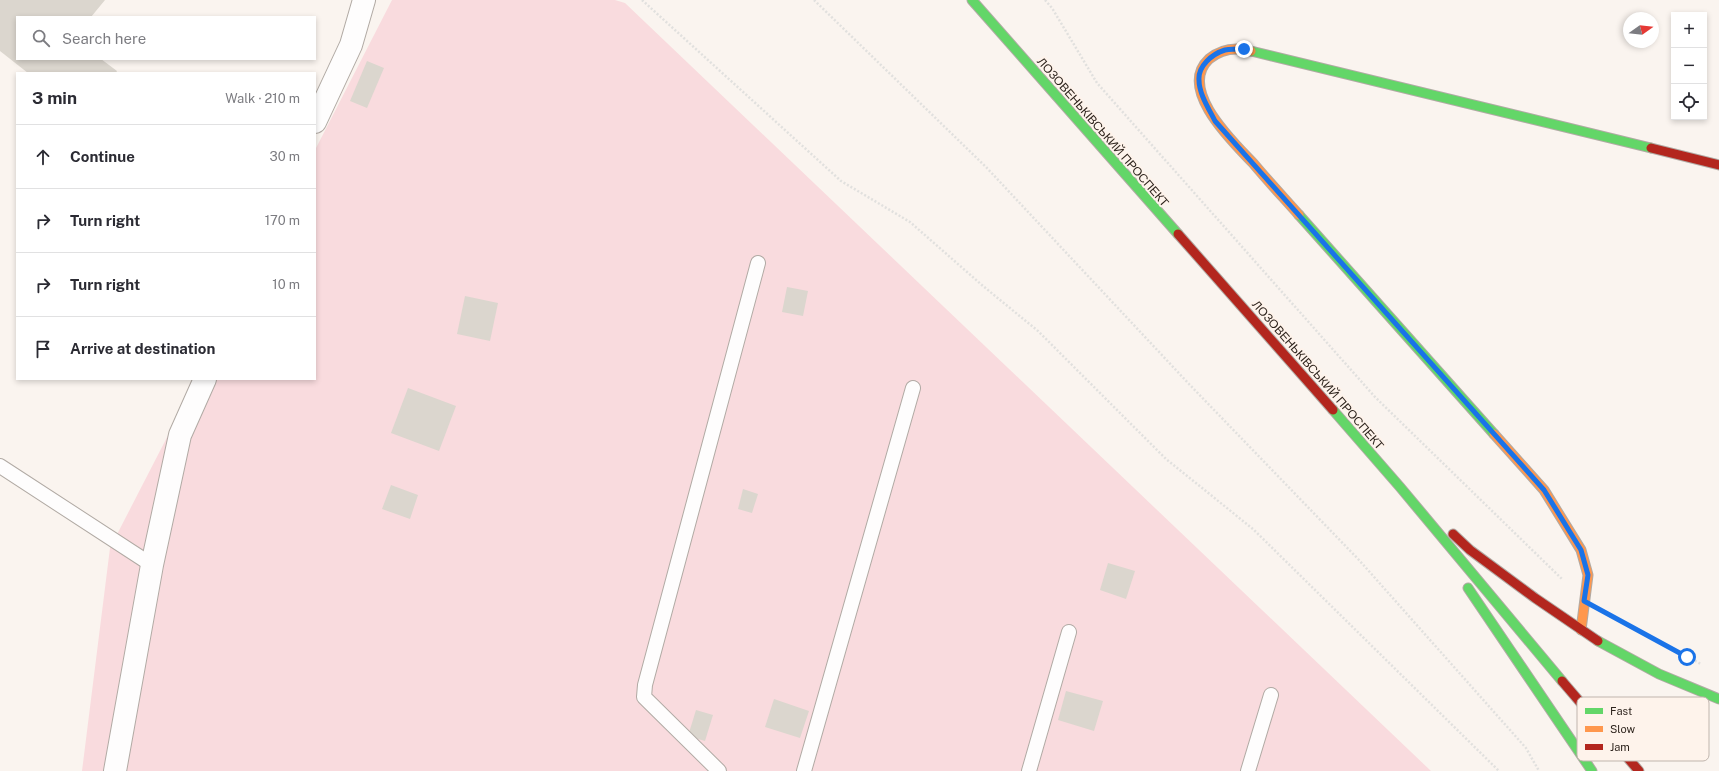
<!DOCTYPE html>
<meta charset="utf-8">
<style>
:root{--surface:#fff;--page:#f2f2f3;--text:#2b2b33;--muted:#7c7c81;--line:#e1e1e2}
body{margin:0;font-family:"Public Sans",sans-serif;background:var(--page);color:var(--text)}
.controls{position:absolute;right:12px;top:12px;display:grid;overflow:hidden;border-radius:0px;box-shadow:0 2px 6px #0003}
.controls button{width:36px;height:36px;display:grid;place-items:center;padding:0;border:0;border-bottom:1px solid var(--line);background:var(--surface);color:var(--text);font:20px sans-serif}
.compass{position:absolute;left:1623px;top:12px;width:36px;height:36px;border-radius:50%;background:var(--surface);box-shadow:0 2px 6px #0003;rotate:75deg}
.stop{position:absolute;width:12px;height:12px;margin:-9px;border:3px solid #1a73e8;border-radius:50%;background:#fff}
.stop.end{background:#1a73e8;border-color:#fff;box-shadow:0 1px 4px #0008}
.list{margin:0;padding:0;list-style:none}
h2{display:flex;justify-content:space-between;align-items:center;height:52px;margin:0;padding:0 16px;font-size:17px}
h2 small{font-size:13px;font-weight:400;color:var(--muted)}
.list li{display:grid;grid-template-columns:26px 1fr auto;gap:12px;align-items:center;box-sizing:border-box;height:64px;padding:0 16px;border-top:1px solid var(--line)}
.list b{display:block;font-size:15px;white-space:nowrap}
.list em{font-size:13px;font-style:normal;color:var(--muted)}
.icon{flex:none;width:22px;height:22px;fill:none;stroke:currentColor;stroke-width:2;stroke-linecap:round;stroke-linejoin:round}
.map{position:relative;flex:none;width:1719px;height:771px;overflow:hidden}
.search{position:absolute;background:var(--surface);box-shadow:0 2px 6px #0003;left:16px;top:16px;width:300px;height:44px;display:flex;align-items:center;gap:10px;box-sizing:border-box;padding:0 14px;border-radius:0px;color:var(--muted);font-size:15px}
.panel{position:absolute;background:var(--surface);box-shadow:0 2px 6px #0003;left:16px;top:72px;width:300px;height:308px;border-radius:0px}
.map>svg:first-child{display:block}
.green{fill:#f9dbde}
.building{fill:#dbd6ce}
.lines{fill:none;stroke-linecap:round;stroke-linejoin:round}
.lane-casing{stroke:#b1aaa4;stroke-width:16}
.street-casing{stroke:#b1aaa4;stroke-width:24}
.fast-casing{stroke:#b1aaa4;stroke-width:11}
.slow-casing{stroke:#b1aaa4;stroke-width:11}
.jam-casing{stroke:#b1aaa4;stroke-width:11}
.path{stroke:#e1e0de;stroke-width:2.5;stroke-dasharray:2 2;stroke-linecap:butt}
.lane{stroke:#fefdfd;stroke-width:14}
.street{stroke:#fefdfd;stroke-width:22}
.fast{stroke:#63d668;stroke-width:9}
.slow{stroke:#ff974d;stroke-width:9}
.jam{stroke:#b3261e;stroke-width:9}
.route{stroke:#1a73e8;stroke-width:5}
.labels{text-anchor:middle;stroke-width:4;stroke-linejoin:round;paint-order:stroke}
.street-label{font-size:12px;fill:#2e241d;stroke:#fef3eb}
.key{fill:#fef3eb;stroke:#c0b5ad;stroke-width:1}
.key-label{font-size:11px;fill:#2e241d}
</style>
<div class="map">
<svg width="1719" height="771" viewBox="0 0 1719 771">
<rect width="100%" height="100%" fill="#faf4ef"/>
<!-- green -->
<path class="green" d="M392,0h223l10,3 806,768h-1349l28,-223 87,-169h118v-229z"/>
<!-- building -->
<g class="building">
<path d="M0,0h105l-14,17h-74v42h84l16,12 -1,2h-88l-28,-22z"/>
<path d="M367,61l17,7 -17,40 -17,-7z"/>
<path d="M787,287l21,4 -5,25 -21,-4z"/>
<path d="M465,296l33,7 -8,38 -33,-7z"/>
<path d="M408,388l48,18 -17,45 -48,-18z"/>
<path d="M391,485l27,10 -8,24 -28,-10z"/>
<path d="M743,489l15,5 -6,19 -14,-4z"/>
<path d="M1108,563l27,8 -9,28 -26,-9z"/>
<path d="M1066,691l37,10 -9,30 -36,-11z"/>
<path d="M774,699l35,12 -9,27 -35,-11z"/>
<path d="M696,710l17,5 -8,26 -17,-5z"/>
</g>
<g class="lines">
<!-- lane casing -->
<g class="lane-casing">
<g id="lane">
<path d="M0,466l152,99"/>
<path d="M719,771l-75,-74 1,-12 113,-422"/>
<path d="M804,771l109,-383"/>
<path d="M1029,771l40,-139"/>
<path d="M1248,771l23,-76"/>
</g>
</g>
<!-- street casing -->
<g class="street-casing">
<g id="street">
<path d="M315,122l36,-77 13,-45"/>
<path d="M115,771l37,-206 28,-130 25,-56"/>
</g>
</g>
<!-- fast casing -->
<g class="fast-casing">
<g id="fast">
<path d="M972,0l206,234"/>
<path d="M1251,51l400,97"/>
<path d="M1299,215l195,219"/>
<path d="M1333,410l67,77 162,194"/>
<path d="M1468,588l124,183"/>
<path d="M1598,641l61,33 60,25"/>
</g>
</g>
<!-- slow casing -->
<g class="slow-casing">
<g id="slow">
<path d="M1251,51c-15,-4 -30,-2 -42,8 -32,30 24,83 44,104 15,18 31,35 46,52"/>
<path d="M1494,434l50,56 37,60 7,25 -7,55"/>
</g>
</g>
<!-- jam casing -->
<g class="jam-casing">
<g id="jam">
<path d="M1651,148l68,17"/>
<path d="M1178,234l155,176"/>
<path d="M1453,534l17,16 65,48 63,43"/>
<path d="M1562,681l77,90"/>
</g>
</g>
<!-- path -->
<g class="path">
<path d="M642,0l199,181 69,41 73,64 55,45 128,128 87,70 246,242"/>
<path d="M814,0l172,167 203,217 170,176 167,188 13,23"/>
<path d="M1045,0l7,8 45,75 278,314 188,183"/>
<path d="M1607,613l94,51"/>
</g>
<!-- lane -->
<use href="#lane" class="lane"/>
<!-- street -->
<use href="#street" class="street"/>
<!-- fast -->
<use href="#fast" class="fast"/>
<!-- slow -->
<use href="#slow" class="slow"/>
<!-- jam -->
<use href="#jam" class="jam"/>
</g>
<g class="lines">
<!-- route -->
<path class="route" d="M1244,49c-6,0 -13,0 -19,1 -13,4 -27,16 -26,30 0,14 10,29 16,41l329,369 37,60 7,25 -4,26 103,56"/>
</g>
<g class="labels">
<!-- street labels -->
<g class="street-label">
<text transform="translate(1103 132) rotate(49)" y="4">ЛОЗОВЕНЬКІВСЬКИЙ ПРОСПЕКТ</text>
<text transform="translate(1318 375) rotate(49)" y="4">ЛОЗОВЕНЬКІВСЬКИЙ ПРОСПЕКТ</text>
</g>
</g>
<!-- legend -->
<rect x="1577" y="697" width="132" height="64" rx="6" class="key"/>
<rect x="1585" y="708" width="18" height="6" fill="#63d668"/>
<rect x="1585" y="726" width="18" height="6" fill="#ff974d"/>
<rect x="1585" y="744" width="18" height="6" fill="#b3261e"/>
<g class="key-label">
<text x="1610" y="715">Fast</text>
<text x="1610" y="733">Slow</text>
<text x="1610" y="751">Jam</text>
</g>
</svg>
<div class="controls">
<button>+</button>
<button>−</button>
<button><svg class="icon" aria-label="locate" viewBox="0 0 24 24"><circle cx="12" cy="12" r="6"/><path d="M12 2v4M12 18v4M2 12h4M18 12h4"/></svg></button>
</div>
<svg class="compass" viewBox="-18 -18 36 36"><path d="M0-13l5 13h-10z" fill="#e53935"/><path d="M0 13l5-13h-10z" fill="#7c7c81"/></svg>
<div class="stop" style="left:1687px;top:657px"></div>
<div class="stop end" style="left:1244px;top:49px"></div>
<div class="search"><svg class="icon" aria-label="search" viewBox="0 0 24 24"><circle cx="10" cy="10" r="6"/><path d="M15 15l6 6"/></svg>Search here</div>
<section class="panel">
<h2>3 min<small>Walk · 210 m</small></h2>
<ul class="list">
<li><svg class="icon" aria-label="ahead" viewBox="0 0 24 24"><path d="M12 20V5M6 11l6-6 6 6"/></svg><div><b>Continue</b></div><em>30 m</em></li>
<li><svg class="icon" aria-label="right" viewBox="0 0 24 24"><path d="M7 20v-9h11M14 6l5 5-5 5"/></svg><div><b>Turn right</b></div><em>170 m</em></li>
<li><svg class="icon" aria-label="right" viewBox="0 0 24 24"><path d="M7 20v-9h11M14 6l5 5-5 5"/></svg><div><b>Turn right</b></div><em>10 m</em></li>
<li><svg class="icon" aria-label="arrive" viewBox="0 0 24 24"><path d="M6 21V4h12l-3 4 3 4H6"/></svg><div><b>Arrive at destination</b></div></li>
</ul>
</section>
</div>
